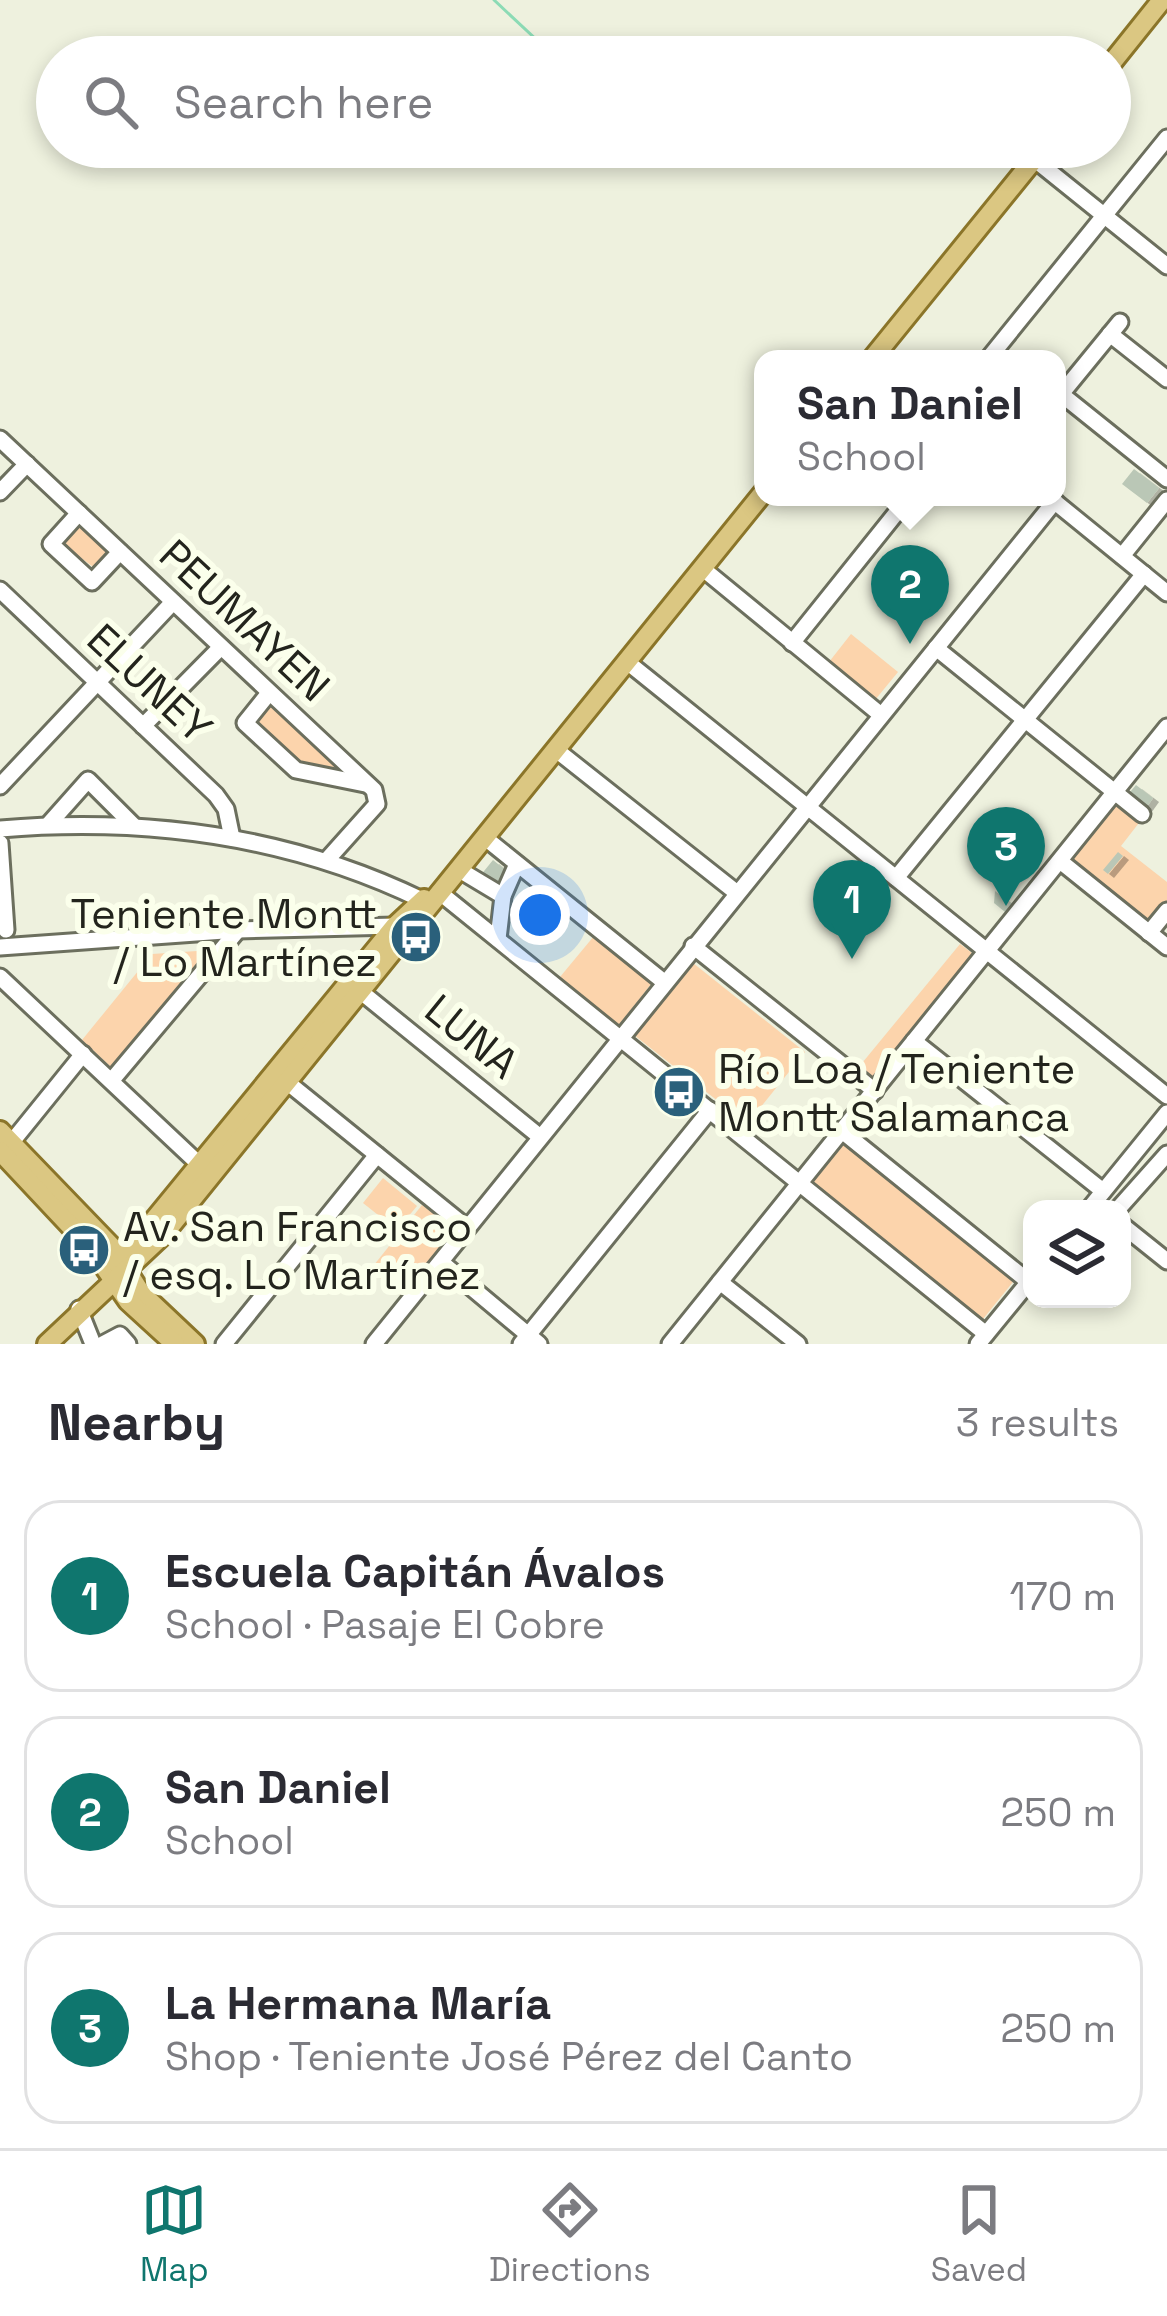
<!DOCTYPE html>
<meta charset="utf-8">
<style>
:root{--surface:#fff;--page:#f7f7f7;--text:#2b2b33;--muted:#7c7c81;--line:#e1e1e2;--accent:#0f766e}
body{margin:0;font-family:"Space Grotesk",sans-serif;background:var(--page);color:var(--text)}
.controls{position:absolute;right:36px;bottom:36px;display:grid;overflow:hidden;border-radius:24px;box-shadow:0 6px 18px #0003}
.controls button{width:108px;height:108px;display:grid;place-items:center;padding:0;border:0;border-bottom:3px solid var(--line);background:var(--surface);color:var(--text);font:60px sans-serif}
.you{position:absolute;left:540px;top:915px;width:42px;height:42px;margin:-30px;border:9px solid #fff;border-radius:50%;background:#1a73e8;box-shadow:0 0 0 18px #1a73e833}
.badge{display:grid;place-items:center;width:78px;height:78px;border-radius:50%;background:var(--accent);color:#fff;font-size:39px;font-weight:700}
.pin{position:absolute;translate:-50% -99px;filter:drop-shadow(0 3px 6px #0008)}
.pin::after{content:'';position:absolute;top:63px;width:42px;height:36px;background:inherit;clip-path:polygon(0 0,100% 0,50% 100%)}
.popup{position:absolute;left:754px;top:350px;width:312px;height:156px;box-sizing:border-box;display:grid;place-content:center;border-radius:24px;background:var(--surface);filter:drop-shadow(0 3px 9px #0005);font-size:39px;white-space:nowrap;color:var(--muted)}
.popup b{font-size:45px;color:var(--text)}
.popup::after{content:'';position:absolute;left:50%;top:100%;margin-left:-24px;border:24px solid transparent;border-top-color:var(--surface)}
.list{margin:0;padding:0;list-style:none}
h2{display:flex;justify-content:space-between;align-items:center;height:156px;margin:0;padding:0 48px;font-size:51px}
h2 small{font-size:39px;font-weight:400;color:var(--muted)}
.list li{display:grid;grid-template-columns:78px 1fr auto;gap:36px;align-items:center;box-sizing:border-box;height:192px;margin:0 24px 24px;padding:0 24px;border:3px solid var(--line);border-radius:36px}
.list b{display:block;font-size:45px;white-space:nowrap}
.list p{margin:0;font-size:39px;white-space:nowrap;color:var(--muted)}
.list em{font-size:39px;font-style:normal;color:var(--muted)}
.icon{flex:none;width:66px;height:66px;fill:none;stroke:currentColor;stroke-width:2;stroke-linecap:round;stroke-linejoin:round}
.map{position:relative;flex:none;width:1167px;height:1344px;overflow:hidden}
.search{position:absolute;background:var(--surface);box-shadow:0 6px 18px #0003;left:36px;right:36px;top:36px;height:132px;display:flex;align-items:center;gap:30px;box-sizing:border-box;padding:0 42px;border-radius:66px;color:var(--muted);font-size:45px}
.sheet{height:804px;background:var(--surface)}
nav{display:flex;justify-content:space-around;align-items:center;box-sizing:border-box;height:168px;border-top:3px solid var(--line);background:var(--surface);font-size:33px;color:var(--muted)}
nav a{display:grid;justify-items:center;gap:6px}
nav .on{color:var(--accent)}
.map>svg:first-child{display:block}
.green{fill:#fcd4ac}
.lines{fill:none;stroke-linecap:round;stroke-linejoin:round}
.stream{stroke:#8cdbb5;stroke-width:3}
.building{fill:#bac7b6;filter:url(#shadow)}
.minor-casing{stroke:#6c6f5e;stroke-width:21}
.major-casing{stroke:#8b7529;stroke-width:24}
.minor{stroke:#fff;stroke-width:15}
.major{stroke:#dbc782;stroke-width:18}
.labels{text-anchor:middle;stroke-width:12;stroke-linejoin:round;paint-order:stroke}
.street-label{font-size:42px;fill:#23241d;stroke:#fbffeb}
.poi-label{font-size:42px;fill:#23241d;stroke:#fbffeb;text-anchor:start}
</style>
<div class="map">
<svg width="1167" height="1344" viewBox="0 0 1167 1344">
<defs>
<filter id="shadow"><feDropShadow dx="6" dy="4" stdDeviation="0" flood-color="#0004"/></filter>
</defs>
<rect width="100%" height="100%" fill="#eef1de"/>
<!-- green -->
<g class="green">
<path d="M78,520l34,34 -16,15 -34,-25z"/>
<path d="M851,634l47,38 -23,28 -46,-38z"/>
<path d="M269,704l5,3 69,67 -45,-9 -46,-40z"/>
<path d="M1117,801l25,18 -21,27 46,36v21l-16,21 -79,-64z"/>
<path d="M594,936l58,47 -33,42 -59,-48z"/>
<path d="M960,944l16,12 -106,125 -12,-13z"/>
<path d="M212,950l-100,118 -30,-28 70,-86z"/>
<path d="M693,963l112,89 -58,72 -113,-89z"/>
<path d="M844,1138l173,139 -34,42 -173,-138z"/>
<path d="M383,1178l34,28 -20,24 -34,-27z"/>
<path d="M422,1205l32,24 -51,68 -33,-27z"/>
</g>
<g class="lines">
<!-- stream -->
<path class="stream" d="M494,0l61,57"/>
</g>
<!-- building -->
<g class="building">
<path d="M1134,469l25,19 -12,15 -25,-19z"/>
<path d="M1136,785l17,13 -10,14 -18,-14z"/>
<path d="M1118,852l5,4 -15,18 -5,-4z"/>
<path d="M493,860l15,12 -12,16 -16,-12z"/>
<path d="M995,891l24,18 -9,7 -16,-13z"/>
</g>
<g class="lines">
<!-- minor casing -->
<g class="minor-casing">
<g id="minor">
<path d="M1034,159l133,107"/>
<path d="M1110,334l57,45"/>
<path d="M988,359l179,-221"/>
<path d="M1061,394l106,85"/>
<path d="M1057,399l63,-77"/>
<path d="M0,439l374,351 3,14 -51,57"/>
<path d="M0,492l27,-28"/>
<path d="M1049,497l118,96"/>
<path d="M79,513l-28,31 41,38 28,-30"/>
<path d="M1122,556l45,-56"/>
<path d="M702,568l179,147"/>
<path d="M0,590l216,205 10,14 6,29"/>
<path d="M792,643l117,-146"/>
<path d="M936,648l206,166"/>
<path d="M626,661l541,435"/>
<path d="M269,693l-24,30 51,47 69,14"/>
<path d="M143,726l78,-79"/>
<path d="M555,749l182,144"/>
<path d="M0,786l173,-184"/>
<path d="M48,825l40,-45 46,46"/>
<path d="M0,829c145,-12 290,7 422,71"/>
<path d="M484,837l180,145"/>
<path d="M0,843l6,87"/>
<path d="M1060,861l107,86"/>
<path d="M458,869l45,27"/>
<path d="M896,878l248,-304"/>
<path d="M439,892l547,442"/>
<path d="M1149,933l18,-22"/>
<path d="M498,939l5,-43 14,-32"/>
<path d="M693,946l182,145"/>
<path d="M0,947l238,-17 157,-4"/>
<path d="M0,977l201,189"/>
<path d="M360,991l179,145"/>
<path d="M914,1041l189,150"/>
<path d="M112,1080l126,-150"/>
<path d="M287,1082l179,145"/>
<path d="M842,1131l187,151"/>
<path d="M11,1143l72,-89"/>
<path d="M1089,1209l78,-96"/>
<path d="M1118,1209l49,-55"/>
<path d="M1122,1225l45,36"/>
<path d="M441,1262l98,82"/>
<path d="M720,1282l78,62"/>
<path d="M79,1309l14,35"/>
<path d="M103,1344l17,-9 8,9"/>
<path d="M224,1344l153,-189"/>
<path d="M374,1344l681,-843"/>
<path d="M521,1344l189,-234"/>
<path d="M670,1344l497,-617"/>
<path d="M978,1344l54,-66"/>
</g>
</g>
<!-- major casing -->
<g class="major-casing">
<g id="major">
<path d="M1110,65l52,-65"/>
<path d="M872,359l172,-212"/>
<path d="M0,1131l111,115 30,47 54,51"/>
<path d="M0,1151l92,98 36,52 47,43"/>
<path d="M118,1264l277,-338 29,-27"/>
<path d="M47,1344l116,-109 600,-742"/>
</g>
</g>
<!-- minor -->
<use href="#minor" class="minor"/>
<!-- major -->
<use href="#major" class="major"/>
</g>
<!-- icons -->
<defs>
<g id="bus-disc" transform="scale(2.7)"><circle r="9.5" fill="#2a607b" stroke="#fbffeb"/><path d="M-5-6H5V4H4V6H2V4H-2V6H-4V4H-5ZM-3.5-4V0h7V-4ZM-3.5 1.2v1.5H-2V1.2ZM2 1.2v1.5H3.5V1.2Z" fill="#fff"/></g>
</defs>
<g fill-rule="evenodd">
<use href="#bus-disc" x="416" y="937"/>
<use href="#bus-disc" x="679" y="1092"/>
<use href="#bus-disc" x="84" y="1250"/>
</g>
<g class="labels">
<!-- street labels -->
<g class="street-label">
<text transform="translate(245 620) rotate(43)" y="15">PEUMAYEN</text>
<text transform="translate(150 683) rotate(43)" y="15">ELUNEY</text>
<text transform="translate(472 1036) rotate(39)" y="15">LUNA</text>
</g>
<!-- poi labels -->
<g class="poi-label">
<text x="377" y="928" text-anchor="end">Teniente Montt<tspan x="377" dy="48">/ Lo Martínez</tspan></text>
<text x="718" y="1083">Río Loa / Teniente<tspan x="718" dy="48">Montt Salamanca</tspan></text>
<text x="123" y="1241">Av. San Francisco<tspan x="123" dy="48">/ esq. Lo Martínez</tspan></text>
</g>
</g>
</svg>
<div class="controls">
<button><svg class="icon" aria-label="layers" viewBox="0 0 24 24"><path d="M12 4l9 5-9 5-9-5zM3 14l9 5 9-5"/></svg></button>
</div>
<div class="you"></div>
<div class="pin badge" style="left:852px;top:959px">1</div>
<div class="pin badge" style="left:910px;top:644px">2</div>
<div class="popup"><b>San Daniel</b>School</div>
<div class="pin badge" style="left:1006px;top:906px">3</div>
<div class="search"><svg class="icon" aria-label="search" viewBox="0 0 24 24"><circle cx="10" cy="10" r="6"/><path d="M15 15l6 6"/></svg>Search here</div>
</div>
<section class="sheet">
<h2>Nearby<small>3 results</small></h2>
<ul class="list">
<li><span class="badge">1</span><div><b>Escuela Capitán Ávalos</b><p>School · Pasaje El Cobre</p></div><em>170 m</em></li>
<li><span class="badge">2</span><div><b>San Daniel</b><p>School</p></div><em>250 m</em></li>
<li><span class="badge">3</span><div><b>La Hermana María</b><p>Shop · Teniente José Pérez del Canto</p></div><em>250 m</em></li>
</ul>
</section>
<nav>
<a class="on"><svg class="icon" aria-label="map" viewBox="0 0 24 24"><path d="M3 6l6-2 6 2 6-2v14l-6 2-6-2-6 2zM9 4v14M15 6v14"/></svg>Map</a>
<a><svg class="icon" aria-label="directions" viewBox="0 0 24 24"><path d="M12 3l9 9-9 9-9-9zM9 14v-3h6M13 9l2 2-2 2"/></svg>Directions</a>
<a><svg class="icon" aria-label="saved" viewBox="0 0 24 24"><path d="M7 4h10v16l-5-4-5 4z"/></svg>Saved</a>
</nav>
